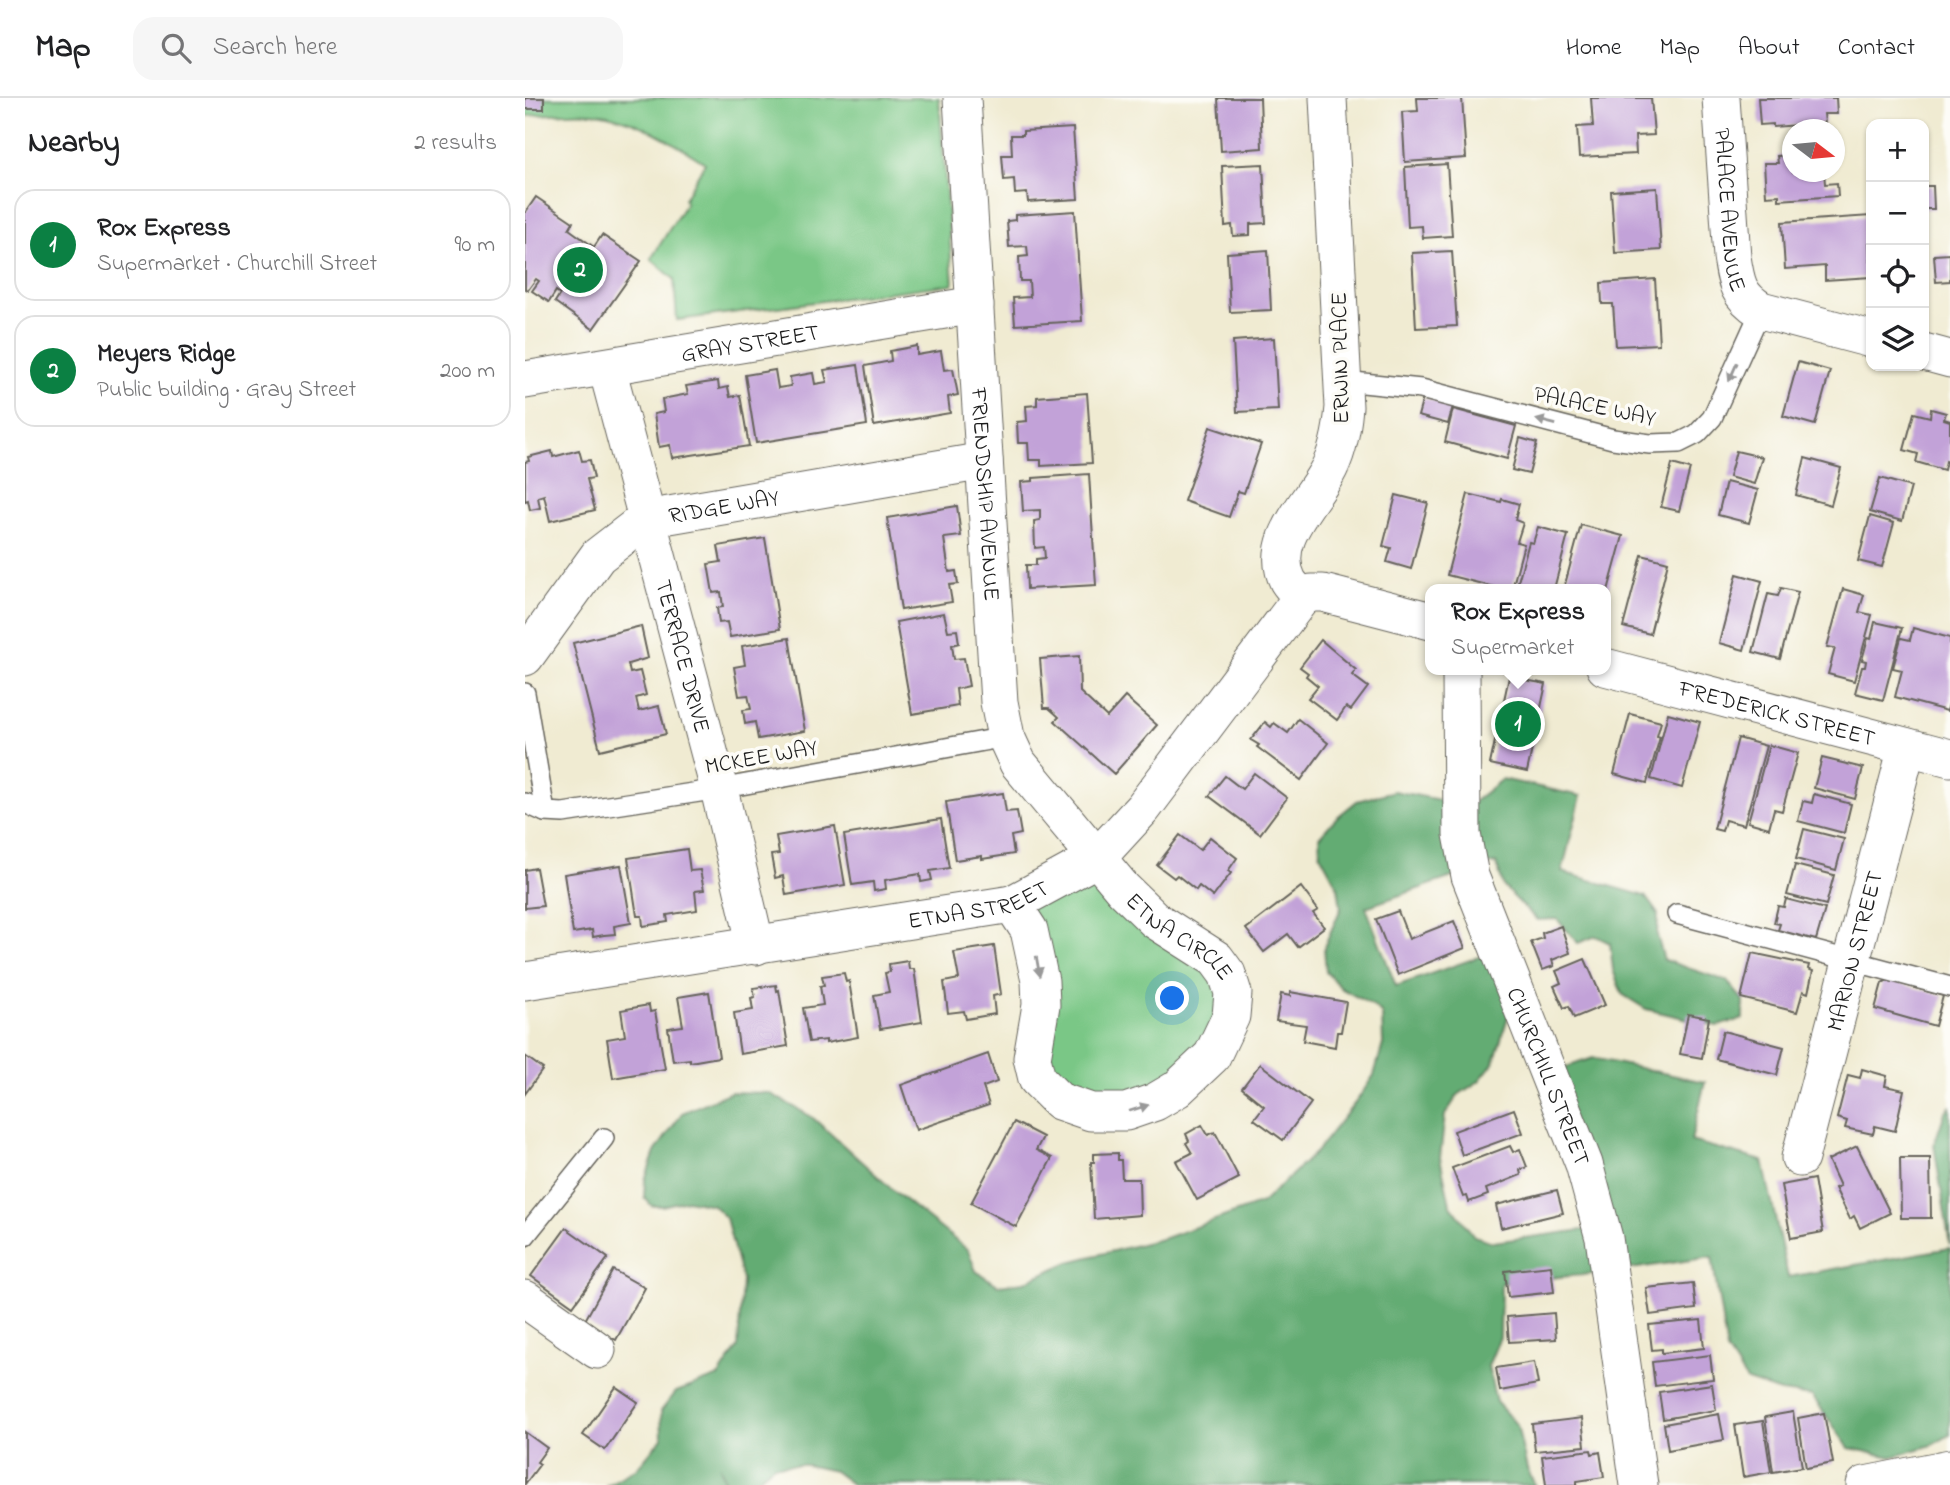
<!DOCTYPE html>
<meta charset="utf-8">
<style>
:root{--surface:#fff;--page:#f6f6f6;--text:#202124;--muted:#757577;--line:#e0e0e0;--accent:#0b8043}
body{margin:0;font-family:"Indie Flower",sans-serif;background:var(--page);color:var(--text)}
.controls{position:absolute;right:21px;top:21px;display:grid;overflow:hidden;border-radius:14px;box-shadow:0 2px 5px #0004}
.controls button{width:63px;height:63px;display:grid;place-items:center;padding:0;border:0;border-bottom:2px solid var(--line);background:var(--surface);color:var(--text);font:35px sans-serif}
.compass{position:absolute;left:1257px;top:21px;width:63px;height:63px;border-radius:50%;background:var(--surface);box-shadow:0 2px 5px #0004;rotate:106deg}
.you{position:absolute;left:648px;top:901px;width:24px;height:24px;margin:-18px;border:5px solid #fff;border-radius:50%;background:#1a73e8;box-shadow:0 0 0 10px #1a73e833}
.badge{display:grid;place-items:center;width:46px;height:46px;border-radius:50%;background:var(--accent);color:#fff;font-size:23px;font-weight:700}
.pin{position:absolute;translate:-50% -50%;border:4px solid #fff;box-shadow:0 2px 7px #0006}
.popup{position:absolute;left:900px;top:486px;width:186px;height:91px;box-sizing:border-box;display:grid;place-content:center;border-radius:14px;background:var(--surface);filter:drop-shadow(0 2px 5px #0005);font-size:23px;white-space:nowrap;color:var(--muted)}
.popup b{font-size:26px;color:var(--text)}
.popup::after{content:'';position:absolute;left:50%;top:100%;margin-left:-14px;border:14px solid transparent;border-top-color:var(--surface)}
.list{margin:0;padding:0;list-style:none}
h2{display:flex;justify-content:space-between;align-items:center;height:91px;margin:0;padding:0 28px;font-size:30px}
h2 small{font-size:23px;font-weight:400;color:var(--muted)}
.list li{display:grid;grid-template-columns:46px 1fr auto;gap:21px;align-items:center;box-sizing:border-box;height:112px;margin:0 14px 14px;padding:0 14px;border:2px solid var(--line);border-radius:21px}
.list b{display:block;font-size:26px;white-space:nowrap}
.list p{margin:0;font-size:23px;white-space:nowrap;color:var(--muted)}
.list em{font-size:23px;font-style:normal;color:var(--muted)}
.icon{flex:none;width:38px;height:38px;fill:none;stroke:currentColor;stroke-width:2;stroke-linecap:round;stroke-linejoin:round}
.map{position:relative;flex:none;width:1425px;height:1387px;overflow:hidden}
header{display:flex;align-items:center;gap:42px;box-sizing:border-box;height:98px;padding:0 35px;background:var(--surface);border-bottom:2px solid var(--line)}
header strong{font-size:33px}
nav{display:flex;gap:38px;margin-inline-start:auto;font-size:24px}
.search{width:490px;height:63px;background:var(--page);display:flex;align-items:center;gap:18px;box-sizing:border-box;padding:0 24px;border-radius:21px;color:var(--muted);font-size:26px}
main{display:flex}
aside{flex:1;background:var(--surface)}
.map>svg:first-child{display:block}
.green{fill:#7ac786;stroke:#4b7251;stroke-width:2}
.forest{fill:#63ac73;stroke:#406448;stroke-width:2}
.building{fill:#c2a2d8}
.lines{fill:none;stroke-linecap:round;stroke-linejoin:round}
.service-casing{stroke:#66645c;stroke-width:22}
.minor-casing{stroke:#66645c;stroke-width:39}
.service{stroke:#fff;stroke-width:19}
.minor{stroke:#fff;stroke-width:37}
.oneway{fill:#999}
.labels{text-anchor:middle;stroke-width:7;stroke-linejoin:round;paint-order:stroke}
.street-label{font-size:23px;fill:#1c1c1c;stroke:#fdfcf7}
</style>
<header>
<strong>Map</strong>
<div class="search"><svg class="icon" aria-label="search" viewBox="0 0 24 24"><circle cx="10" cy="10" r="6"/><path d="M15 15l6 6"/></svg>Search here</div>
<nav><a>Home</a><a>Map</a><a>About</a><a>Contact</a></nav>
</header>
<main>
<aside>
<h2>Nearby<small>2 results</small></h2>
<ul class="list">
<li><span class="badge">1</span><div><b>Rox Express</b><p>Supermarket · Churchill Street</p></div><em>90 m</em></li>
<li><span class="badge">2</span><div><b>Meyers Ridge</b><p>Public building · Gray Street</p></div><em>200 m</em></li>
</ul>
</aside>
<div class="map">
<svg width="1425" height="1387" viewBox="0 0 1425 1387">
<rect width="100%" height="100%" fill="#fdfcf7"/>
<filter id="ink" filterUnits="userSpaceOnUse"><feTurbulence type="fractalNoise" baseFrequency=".0143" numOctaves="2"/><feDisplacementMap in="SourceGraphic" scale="14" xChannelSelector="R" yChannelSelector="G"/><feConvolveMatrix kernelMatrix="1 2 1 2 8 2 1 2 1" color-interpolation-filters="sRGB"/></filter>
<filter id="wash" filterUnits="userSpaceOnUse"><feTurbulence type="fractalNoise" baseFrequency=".00686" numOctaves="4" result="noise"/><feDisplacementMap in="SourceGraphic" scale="28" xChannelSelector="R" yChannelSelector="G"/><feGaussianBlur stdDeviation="1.57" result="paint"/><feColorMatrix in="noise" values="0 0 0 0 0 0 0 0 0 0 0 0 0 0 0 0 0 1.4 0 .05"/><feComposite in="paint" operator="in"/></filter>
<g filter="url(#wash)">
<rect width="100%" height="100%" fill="#f0ebd2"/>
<!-- green -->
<g class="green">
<path d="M0,0h414l14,186 -276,36 -3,-41 -23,-20 35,-56 -2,-4 21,-36c-31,-20 -61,-40 -98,-48 -26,-5 -56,-1 -82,1z"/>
<path d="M572,760l136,135 -56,96 -118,12 -47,-197z"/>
</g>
<!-- forest -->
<g class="forest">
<path d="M977,681l79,17 -19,76 83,24 13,18 -1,21 7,25 63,21 16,19v19l-26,7 -71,-17 -24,-15 -9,-24 -3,-27 -14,-7 -18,7 -21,-24 -20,1 -33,-33 -8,-24 -25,6 -3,-63z"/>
<path d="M869,693l62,12 5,71 -95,33 30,79 94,-33 21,54 -17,55 -15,19 -21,14 -13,20 -5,43 10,46 24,32 19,6 97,-13 9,44 -98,10 -1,54 -12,29 8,36 21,23 10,44 8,16h-682l-19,-14 -28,-6h-32l-24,20h-24l-6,-19 5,19h-118l30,-17 25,-30 -1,-27 15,-19 43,-16 19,-29 4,-67 -16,-62 -13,-13 -26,-5 -25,6h-10l-8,-9 1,-17 10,-28 27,-39 49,-21 38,1 43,24 83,75 73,58 8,21 22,14 26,-3 45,-20 96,-24 97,-35 54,-51 42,-53 16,-24 9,-31 -1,-30 -10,-9 -30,-16 -16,-17 -2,-25 17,-39 -3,-21 -18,-33 -1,-17 17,-19 21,-17z"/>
<path d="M1068,960l112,24 -14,59 72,20 25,116 162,-29v187l-18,10 -40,12 -43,-9 -37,-52 -32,-4 -33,-11 -20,-30 -15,-94 -101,15 -63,-199z"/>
<path d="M1425,1009v138l-16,-100 11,-33z"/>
</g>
<g id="blocks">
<!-- building -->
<g class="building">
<rect x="0" y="0" width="19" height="11"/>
<path d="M693,0h42l2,50 -41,3z"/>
<path d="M892,0h45l4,60 -61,4 -3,-50 16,-1z"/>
<path d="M1066,0h60l3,37 -19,1 1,18 -57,3 -2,-30 16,-1z"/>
<path d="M1233,0h78l1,16h-13l1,9 -52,4v-3l-13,1z"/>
<path d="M548,30l5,71 -50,3 -1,-9 -12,1 -1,-15 -10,1 -2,-25h10l-1,-20h12v-4z"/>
<path d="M1268,57v17h31l1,12 12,-1 1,13 -59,4v-5l-13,1 -2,-33h14l-1,-7z"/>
<path d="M738,66l3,59 -16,1v11l-17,1 -1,-11 -7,1 -3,-60z"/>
<path d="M922,66l5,72 -29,2 -1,-12 -14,1 -3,-60z"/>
<path d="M1399,88h9l1,23h-10z"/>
<path d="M1132,90l4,62 -46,3 -4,-62z"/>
<path d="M11,99l37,25 -4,7 25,18 8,-12 39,26 -48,68 -38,-27 5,-8 -4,-3 -7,11 -17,-11 7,-10 -3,-2 -8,11 -3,-1v-76z"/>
<path d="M550,113l7,110 -67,4 -2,-27 17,-1 -1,-16h-9l-1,-24 9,-1 -1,-10 -18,1 -2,-26 8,-1v-5z"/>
<path d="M1346,118v27h-2l2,34 -46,3v-14l-40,3 -3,-47z"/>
<path d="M743,152l3,60 -41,2 -3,-59z"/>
<path d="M927,153l5,75 -41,2 -4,-75z"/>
<path d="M1425,156v27l-14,1 -2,-27z"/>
<path d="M1130,181l4,65 -43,2 -3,-42h-11l-1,-21z"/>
<path d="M749,240l4,72 -41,2 -4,-71z"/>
<path d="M392,248v9l24,-4 3,19 9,-1 5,26 -10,2 2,16 -76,13 -9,-60 26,-5 -1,-10z"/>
<path d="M1273,264l32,9 -15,54 -32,-9z"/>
<path d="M333,267l9,60 -111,18 -11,-68 30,-5 3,18 13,-2 -1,-9 23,-4 2,11 12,-2 -3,-12z"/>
<path d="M193,283l1,8 9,-2 2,10 10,-2 9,51 -77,12 -2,-13 -11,2 -5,-33 10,-2 -2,-13 26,-5 -2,-8z"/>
<path d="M562,295l5,70 -51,3v-6h-12l-1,-17h-10l-1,-21 10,-1 -1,-15 11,-1v-8z"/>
<path d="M898,300l30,8 -5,18 -30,-8z"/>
<path d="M928,311l63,17 -9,33 -62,-17z"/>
<path d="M1406,311l15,4 -2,6 6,2v39l-1,2 -3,-1 -2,9 -28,-8 2,-8 -14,-4 10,-37 16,4z"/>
<path d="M685,329l51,17 -17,49 -6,-2 -9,26 -45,-16z"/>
<path d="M995,340l17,5 -8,31 -17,-4z"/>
<path d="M54,352l3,11 8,-1 4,18 -7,1 8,31 -45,11 -6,-26 -6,2 2,11 -10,2 -2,-10 -3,1v-39l4,-1 -1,-4 24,-6 1,6z"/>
<path d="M1211,353l26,6 -8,27 -25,-7z"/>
<path d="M1280,360l36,10 -10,37 -35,-10z"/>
<path d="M1147,366l18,5 -11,42 -18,-4z"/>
<path d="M564,376l7,111 -69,4 -1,-24h10v-6l9,-1 -1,-11 -9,1 -1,-27 6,-1v-10l-17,1 -2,-29 12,-1v-3z"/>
<path d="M1355,380l31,9 -9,34 -32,-9z"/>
<path d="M1201,384l32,8 -9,33 -31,-8z"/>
<path d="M943,396l33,8 1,-3 17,5 -4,16 8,3 -6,19 7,2 -12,45h-10l-55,-14z"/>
<path d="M871,397l32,8 -17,66 -24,-7 4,-14 -8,-2z"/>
<path d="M432,408l4,30 -17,2 5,34 7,-1 2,13 -9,1 3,17 -51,8 -14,-92z"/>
<path d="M1345,418l24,7 -12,44 -24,-6z"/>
<path d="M1056,427l42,11 -17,62 -1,-9 -41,-1z"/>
<path d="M1013,429l30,8 -14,54h-38l13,-47 4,1z"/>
<path d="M240,440l15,91 -50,8 -3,-15 -8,1 -2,-15 6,-1 -2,-15 -8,1 -5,-29 13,-2 -3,-16z"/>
<path d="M1117,457l26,7 -18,72 -27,-7z"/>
<path d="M1212,476l25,7 -18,69 -25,-7z"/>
<path d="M1256,490l17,4 -18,67 -27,-7 15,-58 10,2z"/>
<path d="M1318,491l21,6 -5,17 13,3 -18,66 -26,-7 7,-26 -8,-1z"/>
<path d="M419,515l4,18 9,-1 2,13 -7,2 2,14 10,-1 5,28 -13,3 2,17 -46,8 -16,-92z"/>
<path d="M1350,524l27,6 -19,72 -28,-7 7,-26h3l1,-6 -4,-1 6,-22 3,1z"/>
<path d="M116,528l7,32 -20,6 2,9 10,-2 6,24 -10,3 3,13 20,-5 7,28 -66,16 -27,-107z"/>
<path d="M1388,530l37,10v62l-3,11 -52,-14 7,-27 -9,-2 8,-30 9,2z"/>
<path d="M264,540l16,93 -47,8 -3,-17 -10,2 -2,-14 8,-1 -3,-14 -9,1 -5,-29 11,-2 -3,-19z"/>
<path d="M796,542l35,30 -4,5 16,12 -17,23 -5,-3 -9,13 -29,-22 10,-12 -12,-10 2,-3 -8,-6z"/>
<path d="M554,558l1,36 27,25 18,-20 32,28 -43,49 -59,-53 4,-4 -10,-9h-5l-4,-49z"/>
<path d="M984,579l37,7 -19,88 -37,-8z"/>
<path d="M1143,615l32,9 -18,66 -31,-9z"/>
<path d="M1105,616l31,8 -4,14 3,1 -13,46 -33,-9z"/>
<path d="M773,621l30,24 -27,37 -44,-33 2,-2 -8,-5 14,-18 6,5 3,-4 14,10z"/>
<path d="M1213,640l28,8 -22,79 -19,-5 -3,11 -8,-2z"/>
<path d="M1244,647l29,8 -16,58 -8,-2 -5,19 -21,-6z"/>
<path d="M1297,660l41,10 -8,31 -41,-11z"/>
<path d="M729,675l33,25 -27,36 -51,-38 16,-20 17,13z"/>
<path d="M478,695l3,19 11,-1 4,23 -10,2 3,18 -32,5v-3l-27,4 -9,-58z"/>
<path d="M1289,696l37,10 -7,29 -46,-12 5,-20 9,2z"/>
<path d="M416,721l8,49 -19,3 2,9 -11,2 -1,-8 -35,6 1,9 -12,2 -1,-9 -21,3 -8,-50z"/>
<path d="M310,728l10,59 -59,10 -3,-19 -8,2 -4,-23 8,-1 -3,-18z"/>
<path d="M1279,731l40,10 -8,31 -40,-11z"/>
<path d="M655,737l20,15 10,-13 27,21 -9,13 3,2 -18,24 -14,-11 -3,4 -19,-15 -3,3 -17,-13z"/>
<path d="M162,751l3,22 10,-1 4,20 -9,1 2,19 -30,5 1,7 -25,4 -1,-10h-5l-9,-58z"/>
<path d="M96,767l10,58 -17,3 1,8 -11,1 -11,2 -1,-7 -19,3 -9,-59z"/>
<path d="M1270,767l39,10 -8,30 -39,-10z"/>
<path d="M11,770l7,38 -18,2v-38z"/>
<path d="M776,789l17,23 -5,3 11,14 -26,20 -10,-13 -24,18 -18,-23z"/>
<path d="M1261,801l39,10 -9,31 -38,-10 2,-6 -6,-1 4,-17 6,1z"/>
<path d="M873,813l11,28 45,-18 11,27 -67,27 -22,-56z"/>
<path d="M1036,828l9,27 -18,7 2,6 -12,4 -11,-28 12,-4 -1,-5z"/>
<path d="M469,848l7,48 -8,2 2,18 -29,5 -2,-8 -16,2 -4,-31 15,-3 -5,-27z"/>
<path d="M1227,855l57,12 -1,4 5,2 -5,22 -5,-2 -6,21 -56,-14z"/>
<path d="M1060,861l20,46 -31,13 -5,-12 -5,2 -10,-22 7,-3 -5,-12z"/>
<path d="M383,863l1,8h5l8,53 -42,7 -6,-34 15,-3 -4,-19 5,-1 -1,-8z"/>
<path d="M319,875l2,9 3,-1 9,56 -32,6v-3l-17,2 -6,-34 20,-3 -3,-19 4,-1 -2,-9z"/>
<path d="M1363,882l55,16 -8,30 -60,-17 7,-26z"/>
<path d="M251,887l1,6 2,-1 9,56 -48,8 -6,-41 19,-3 -2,-12 4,-1 -2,-9z"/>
<path d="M184,894l10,65 -29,5v-3l-17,2 -5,-33 15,-2 -5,-29z"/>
<path d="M765,894l56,10 -5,30h-4l-2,15 -32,-6 3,-16 -30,-4 5,-27 9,2z"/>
<path d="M124,907l1,7 5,-1 10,58 -52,9 -6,-39 18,-3 -4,-26z"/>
<path d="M1163,916l21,4 -7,40 -22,-4z"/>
<path d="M1198,933l61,16 -7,28 -61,-16z"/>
<path d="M463,956l9,28 -14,5 6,18 -73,25 -15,-45z"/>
<path d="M0,958l18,13 -18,25z"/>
<path d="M735,966l51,39 -28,37 -29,-21 10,-13 -22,-18z"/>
<path d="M1337,971l25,7 -2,10 19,4 -9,41 -20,-5 -2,8 -28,-6 2,-7 -10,-3 11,-43 12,3z"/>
<path d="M989,1011l9,24 -61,22 -8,-24z"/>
<path d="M489,1024l29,15 -7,13 16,8 -36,69 -45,-24z"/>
<path d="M677,1027l6,10 7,-3 24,46 -42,22 -21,-39 16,-8 -6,-10 3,-2 -3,-7z"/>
<path d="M985,1048l3,6 7,-3 7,18 -7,3 1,5 -35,14 2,6 -19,7 -2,-6 -4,1 -11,-29z"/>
<path d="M1332,1048l33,67 -30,15 -6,-12 -4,3 -15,-31 5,-2 -12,-26z"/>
<path d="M593,1055v7h3l1,19h17l1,36 -46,4 -3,-57h3v-8z"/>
<path d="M1375,1060h30l1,60h-30z"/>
<path d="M1289,1081l9,53 -32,6 -10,-53z"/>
<path d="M1032,1092l6,23 -62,15 -5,-23z"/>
<path d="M41,1130l42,30 -35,48 -42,-30z"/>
<path d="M1026,1168l3,26 -46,5 -3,-26z"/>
<path d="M88,1172l32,18 -29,52 -32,-18z"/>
<path d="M1168,1185l3,26 -46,6 -4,-27z"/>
<path d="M1029,1215l2,26 -47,3 -2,-25z"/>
<path d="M1176,1222l3,28 -42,5v-4l-10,1 -3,-25z"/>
<path d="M1185,1257l3,24 -58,7 -3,-24z"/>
<path d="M1009,1264l4,22 -38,7 -4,-23z"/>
<path d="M1187,1286l4,26 -53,9 -4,-27z"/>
<path d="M91,1289l22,15 -33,48 -22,-15z"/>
<path d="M1268,1314l9,55 -29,5 -8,-55z"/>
<path d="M1299,1315l9,50 -27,5 -8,-50z"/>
<path d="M1194,1316l5,26 -56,10 -4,-26z"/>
<path d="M1057,1320l3,28 -50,5 -3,-27z"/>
<path d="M1238,1323l8,51 -28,5 -8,-52z"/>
<path d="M0,1334l22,16 -10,14 3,2 -15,20z"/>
<path d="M1066,1352l1,4 8,-2 4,25 -27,4v4h-31l-4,-29z"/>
</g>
</g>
</g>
<g filter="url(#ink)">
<use href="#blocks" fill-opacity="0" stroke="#66645c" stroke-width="2"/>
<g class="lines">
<!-- service casing -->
<g class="service-casing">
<g id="service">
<path d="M819,283l77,8 192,50 37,5 29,-1 18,-9 15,-16 49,-108"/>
<path d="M0,595l20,119"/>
<path d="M0,705l20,9 18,1 156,-24 287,-52"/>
<path d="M1152,816l273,73"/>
<path d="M0,1138l79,-98"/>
</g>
</g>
<!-- minor casing -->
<g class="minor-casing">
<g id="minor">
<path id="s1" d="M437,0l37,604 7,35 12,26 105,126 32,31 61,39 11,15 6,19 -2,23 -19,40 -35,33 -22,13 -29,10h-35l-32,-11 -22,-22 -5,-21 9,-53 -1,-24 -11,-51 -17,-26"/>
<path id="s2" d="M1196,0l11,159c4,26 6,39 29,53l110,29"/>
<path d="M1399,254l26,7"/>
<path id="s3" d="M82,270l112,421 37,157"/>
<path id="s4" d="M0,282l450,-75"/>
<path d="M777,499c-5,-5 -11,-11 -14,-16 -20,-39 21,-76 38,-107 12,-20 16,-43 18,-67l-16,-309"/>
<path d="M777,499l10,-4h11l108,28"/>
<path id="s5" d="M0,559l73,-101 48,-37 338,-58"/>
<path id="s6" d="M1080,569l345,91"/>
<path id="s7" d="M936,572l1,164 8,42 114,288 20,74 35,247"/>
<path id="s8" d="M0,883l487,-77 85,-46 46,-50 159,-211"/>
<path id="s9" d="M1275,1060l107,-411"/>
<path d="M0,1201l72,51"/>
<path d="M1340,1387l85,-17"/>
</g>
</g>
<!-- service -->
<use href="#service" class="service"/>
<!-- minor -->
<use href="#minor" class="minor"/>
</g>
<!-- one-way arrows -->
<defs><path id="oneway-solid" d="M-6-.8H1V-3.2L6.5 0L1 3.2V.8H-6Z" transform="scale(1.75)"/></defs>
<g class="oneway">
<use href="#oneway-solid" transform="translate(1208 274) rotate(114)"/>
<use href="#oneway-solid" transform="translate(1021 324) rotate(-166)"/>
<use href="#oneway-solid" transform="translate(513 868) rotate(80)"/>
<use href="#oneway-solid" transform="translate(614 1010) rotate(-18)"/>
</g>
</g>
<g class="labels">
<!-- street labels -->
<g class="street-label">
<text dy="8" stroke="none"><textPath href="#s2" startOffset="112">PALACE AVENUE</textPath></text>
<text dy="8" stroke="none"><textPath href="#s4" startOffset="228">GRAY STREET</textPath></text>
<text transform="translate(814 260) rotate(-91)" y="8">ERWIN PLACE</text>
<text transform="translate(1070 307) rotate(12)" y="8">PALACE WAY</text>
<text dy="8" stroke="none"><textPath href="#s1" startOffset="397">FRIENDSHIP AVENUE</textPath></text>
<text dy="8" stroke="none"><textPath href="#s5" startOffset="264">RIDGE WAY</textPath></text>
<text dy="8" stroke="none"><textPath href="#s3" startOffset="298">TERRACE DRIVE</textPath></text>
<text dy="8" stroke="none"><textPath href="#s6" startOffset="178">FREDERICK STREET</textPath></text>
<text transform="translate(236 658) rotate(-10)" y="8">MCKEE WAY</text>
<text dy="8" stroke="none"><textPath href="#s8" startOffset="460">ETNA STREET</textPath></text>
<text dy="8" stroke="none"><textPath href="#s1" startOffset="908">ETNA CIRCLE</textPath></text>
<text dy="8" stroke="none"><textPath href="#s9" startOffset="214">MARION STREET</textPath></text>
<text dy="8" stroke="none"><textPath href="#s7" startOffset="422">CHURCHILL STREET</textPath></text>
</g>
</g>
</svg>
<div class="controls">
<button>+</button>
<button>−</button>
<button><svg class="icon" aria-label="locate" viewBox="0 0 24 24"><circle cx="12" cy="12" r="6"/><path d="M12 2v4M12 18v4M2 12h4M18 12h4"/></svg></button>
<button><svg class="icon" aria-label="layers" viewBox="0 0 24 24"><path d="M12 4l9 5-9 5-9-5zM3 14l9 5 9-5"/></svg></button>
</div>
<svg class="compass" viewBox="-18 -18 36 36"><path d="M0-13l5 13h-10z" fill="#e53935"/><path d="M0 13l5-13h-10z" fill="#757577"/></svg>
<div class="you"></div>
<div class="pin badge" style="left:993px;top:626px">1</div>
<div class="popup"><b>Rox Express</b>Supermarket</div>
<div class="pin badge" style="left:55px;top:172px">2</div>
</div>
</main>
